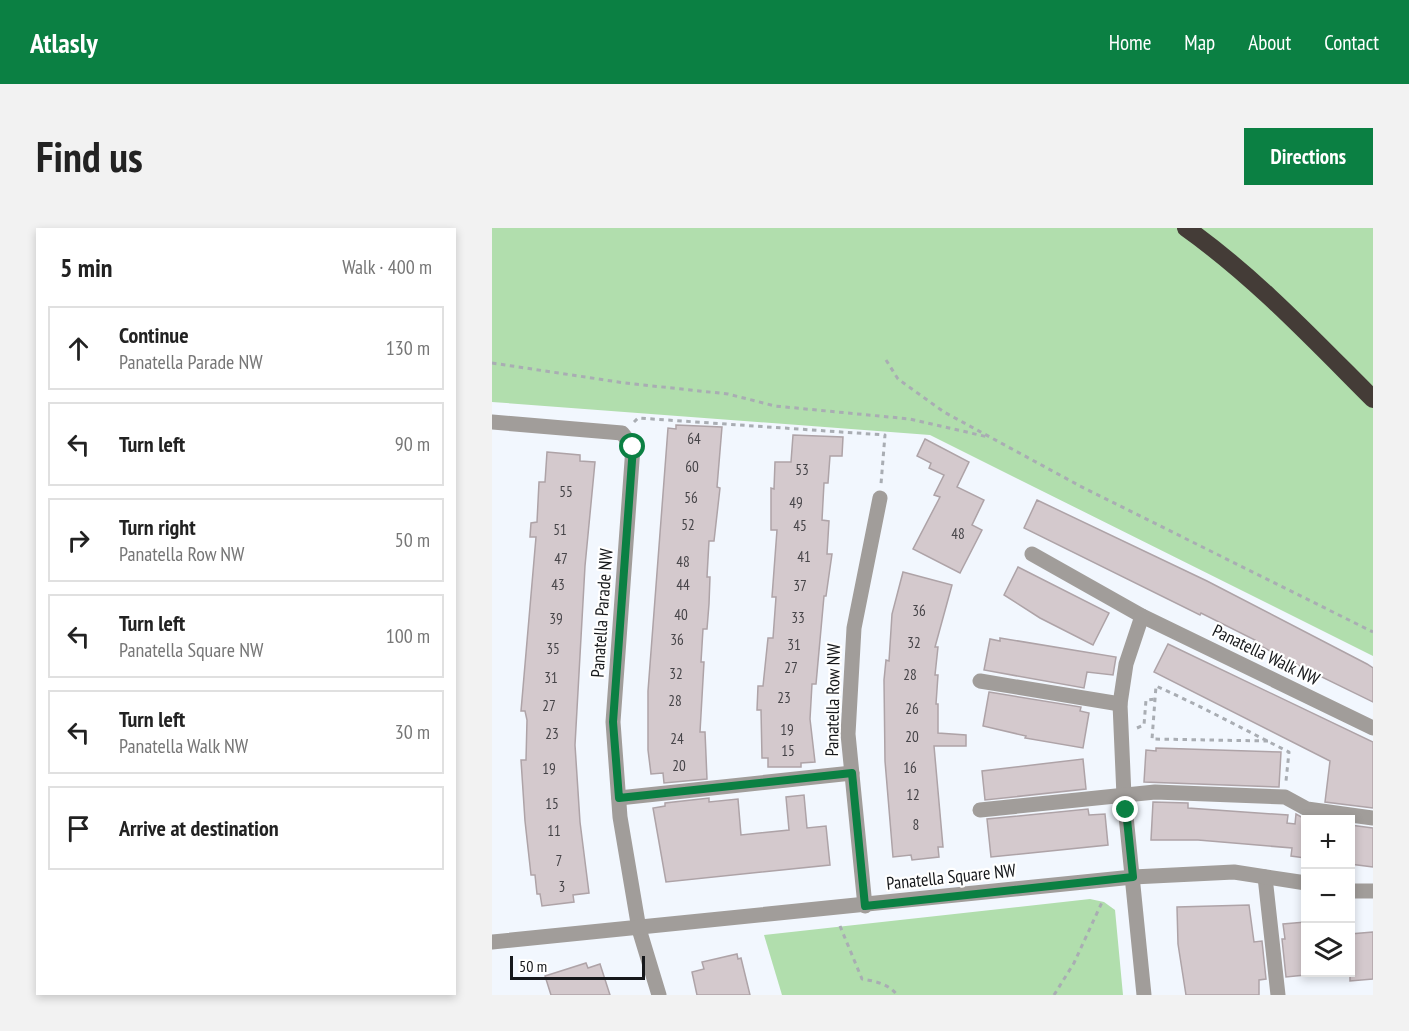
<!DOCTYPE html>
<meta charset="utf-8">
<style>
:root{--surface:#fff;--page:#f2f2f2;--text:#222;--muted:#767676;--line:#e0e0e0;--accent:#0b8043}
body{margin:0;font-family:"PT Sans Narrow",sans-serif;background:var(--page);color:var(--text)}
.controls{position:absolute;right:18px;bottom:18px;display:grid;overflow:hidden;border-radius:0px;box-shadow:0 3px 9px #0003}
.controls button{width:54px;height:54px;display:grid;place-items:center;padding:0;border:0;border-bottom:2px solid var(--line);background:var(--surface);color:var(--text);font:30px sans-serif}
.scale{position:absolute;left:18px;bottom:15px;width:135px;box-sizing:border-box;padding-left:6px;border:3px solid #16181b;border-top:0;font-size:16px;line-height:21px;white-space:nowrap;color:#16181b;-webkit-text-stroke:4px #fff;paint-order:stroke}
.stop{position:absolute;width:18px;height:18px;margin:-14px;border:4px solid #0b8043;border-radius:50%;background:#fff}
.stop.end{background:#0b8043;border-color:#fff;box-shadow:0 2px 6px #0008}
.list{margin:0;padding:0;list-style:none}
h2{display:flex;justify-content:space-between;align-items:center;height:78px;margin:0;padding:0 24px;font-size:26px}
h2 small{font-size:20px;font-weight:400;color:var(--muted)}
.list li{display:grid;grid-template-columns:39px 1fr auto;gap:18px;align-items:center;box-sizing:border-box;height:84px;margin:0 12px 12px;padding:0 12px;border:2px solid var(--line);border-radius:0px}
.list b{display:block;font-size:22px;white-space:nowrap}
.list p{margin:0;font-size:20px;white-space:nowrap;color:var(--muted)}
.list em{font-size:20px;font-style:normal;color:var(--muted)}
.icon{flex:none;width:33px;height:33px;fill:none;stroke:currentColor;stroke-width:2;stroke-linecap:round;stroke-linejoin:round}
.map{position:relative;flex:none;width:881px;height:767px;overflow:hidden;border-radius:0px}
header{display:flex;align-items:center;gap:36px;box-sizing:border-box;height:84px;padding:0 30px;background:var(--accent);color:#fff}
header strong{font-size:28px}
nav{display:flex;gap:33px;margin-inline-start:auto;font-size:21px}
.intro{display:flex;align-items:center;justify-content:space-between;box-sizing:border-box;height:144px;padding:0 36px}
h1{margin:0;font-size:42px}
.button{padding:15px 27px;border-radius:0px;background:var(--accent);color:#fff;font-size:21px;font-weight:700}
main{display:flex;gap:36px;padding:0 36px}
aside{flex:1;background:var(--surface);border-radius:0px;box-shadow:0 3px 9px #0003}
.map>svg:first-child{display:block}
.green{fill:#b1dead}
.building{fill:#d4c9cd;stroke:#aea3a7;stroke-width:1.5}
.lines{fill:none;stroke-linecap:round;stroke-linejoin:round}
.path{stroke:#a9adb3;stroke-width:3;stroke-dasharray:4.5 4.5;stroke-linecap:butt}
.minor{stroke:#a19d9a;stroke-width:15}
.highway{stroke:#443c37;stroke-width:18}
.route{stroke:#0b8043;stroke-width:8}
.labels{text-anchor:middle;stroke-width:4.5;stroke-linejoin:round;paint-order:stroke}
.number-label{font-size:15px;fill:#464448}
.street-label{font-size:18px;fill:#16181b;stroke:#fff}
</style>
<header>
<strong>Atlasly</strong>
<nav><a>Home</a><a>Map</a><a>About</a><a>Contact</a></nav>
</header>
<div class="intro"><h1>Find us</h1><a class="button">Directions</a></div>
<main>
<aside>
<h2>5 min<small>Walk · 400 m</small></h2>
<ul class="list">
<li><svg class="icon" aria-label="ahead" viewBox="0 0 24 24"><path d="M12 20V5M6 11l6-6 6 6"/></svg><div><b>Continue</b><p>Panatella Parade NW</p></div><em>130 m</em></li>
<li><svg class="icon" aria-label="left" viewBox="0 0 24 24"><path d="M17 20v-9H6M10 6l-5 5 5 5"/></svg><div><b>Turn left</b></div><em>90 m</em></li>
<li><svg class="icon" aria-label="right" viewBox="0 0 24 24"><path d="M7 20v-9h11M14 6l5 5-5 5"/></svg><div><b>Turn right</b><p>Panatella Row NW</p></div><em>50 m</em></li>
<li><svg class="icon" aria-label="left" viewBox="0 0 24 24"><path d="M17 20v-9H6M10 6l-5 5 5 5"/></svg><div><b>Turn left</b><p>Panatella Square NW</p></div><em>100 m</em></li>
<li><svg class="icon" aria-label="left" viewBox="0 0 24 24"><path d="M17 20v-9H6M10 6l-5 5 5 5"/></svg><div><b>Turn left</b><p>Panatella Walk NW</p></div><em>30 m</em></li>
<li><svg class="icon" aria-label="arrive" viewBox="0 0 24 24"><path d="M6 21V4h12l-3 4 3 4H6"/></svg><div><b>Arrive at destination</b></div></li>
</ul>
</aside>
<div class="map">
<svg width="881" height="767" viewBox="0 0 881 767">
<rect width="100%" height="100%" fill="#f2f7fe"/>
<!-- green -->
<g class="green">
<path d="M0,0h881v428l-443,-221 -438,-33z"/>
<path d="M598,671l14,3 11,8 8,85h-341l-18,-60z"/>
</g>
<!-- building -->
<g class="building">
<path d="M184,197l46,2 -5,60 3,1 -6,53h-5l-2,36h3l-1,27 -2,25h-4l-2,33h3l-4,70h5l2,47 -43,4 -1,-10 -12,1 -3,-24v-59l20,-263 8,1z"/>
<path d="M301,207l50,2 -1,19h-12l-2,27h-4l-2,37 7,1 -2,33h5l-6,42h-2l-8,88h-4l-2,35 5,43 -14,1v4h-33v-9h-6l-1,-48h-4l1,-24h5l5,-48h5l3,-41h-4l5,-67h-6v-42l3,1 1,-27h16z"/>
<path d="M433,211l44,23 -12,25 27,13 -12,25 10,5 -22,43 -47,-24 27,-52 -6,-2 10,-20 -15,-7 2,-5 -14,-7z"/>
<path d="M55,224l33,3v6l15,1 -10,104 -10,179 5,77 9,71 -16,2 1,7 -32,4 -2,-12h-3l-2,-19h-4l-6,-54 -4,-61h5l1,-40 -2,-9h-4l15,-174h-6l1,-14 6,-1 2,-40h6z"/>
<path d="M545,272l170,81 160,83 6,4v34l-94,-46 -25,-14 1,-2 -54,-27 -1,2 -176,-87z"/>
<path d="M526,339l91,46 -16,32 -53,-27 -36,-23z"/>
<path d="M411,344l49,13 -17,62h3l-3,28h3l-2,29h2v29l28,2v11h-32l9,101h-5l1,10 -27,3 -1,-5 -18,2 -8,-96 -1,-81 2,-20 3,1 3,-47z"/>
<path d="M508,410l116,19 -3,18 -26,-3 -3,16 -100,-18 6,-31 10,2z"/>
<path d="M676,416l205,98v66l-48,-6 5,-41 -176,-89z"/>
<path d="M497,464l92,15 -1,4 9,2 -6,35 -58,-10 1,-2 -43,-10z"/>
<path d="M664,520l125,4 -2,35 -135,-5 2,-32 10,1z"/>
<path d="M591,531l3,30 -101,11 -3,-29z"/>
<path d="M312,567l3,33 19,-2 4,39 -164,17 -13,-74 12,-2v-3l44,-5v4l29,-3 3,36 48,-5 -3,-33z"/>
<path d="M661,574l35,1v5l100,7 -1,8 8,1 1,-10 9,5v39l-14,-2 1,-8 -94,-8h-47z"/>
<path d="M596,581l1,6 16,-1 3,31 -117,12 -4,-38z"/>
<path d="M858,597l23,3v39l-23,-3z"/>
<path d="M757,677l5,37 8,-1 4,38 -7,1v15h-73l-8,-51 -1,-37z"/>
<path d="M813,694v53l-19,2 -4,-38h3l-2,-15z"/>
<path d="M881,704v47l-23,2v-47z"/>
<path d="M245,726l1,5 3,-1 9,37h-53l-5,-23 12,-3 -2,-7z"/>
<path d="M94,735l2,5 12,-4 10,31h-59l-6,-19z"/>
</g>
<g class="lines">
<!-- path -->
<g class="path">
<path d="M394,132l12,19 46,33 136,74 293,146"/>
<path d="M0,135l133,20 103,11 47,12 135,13 78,18"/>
<path d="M142,194l4,-4 247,17 -4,49"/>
<path d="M645,500l7,-3 2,-25 9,-1"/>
<path d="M776,513l-116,-2 4,-53c45,20 89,44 133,66l-3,29"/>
<path d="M348,698l22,53c13,2 27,5 35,16"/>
<path d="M562,767l20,-32 29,-63"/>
</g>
<!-- minor -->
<g class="minor">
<path d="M0,194l130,11 11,14 -20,275 7,95 19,112 20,66"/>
<path d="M540,326l110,62 231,112"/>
<path d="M650,388l-16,48 -6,40 4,92 20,199"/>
<path d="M488,453l140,23"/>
<path d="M127,570l233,-25"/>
<path d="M488,582l175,-18 130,5 22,12 66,9"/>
<path d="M773,649l13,118"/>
<path d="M858,663h23"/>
<path d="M373,678l-17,-172 6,-106 26,-130"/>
<path d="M0,714l641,-65 101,-5 72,11"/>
</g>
<!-- highway -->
<path class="highway" d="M694,0c69,49 127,111 187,171"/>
</g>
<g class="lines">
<!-- route -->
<path class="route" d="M141,219l-20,275 6,76 233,-25 13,133 268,-29 -7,-67"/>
</g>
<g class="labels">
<!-- number labels -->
<g class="number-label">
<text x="202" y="216">64</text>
<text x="200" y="244">60</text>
<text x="310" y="247">53</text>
<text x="74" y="269">55</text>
<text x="199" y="275">56</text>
<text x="304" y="280">49</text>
<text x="196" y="302">52</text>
<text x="308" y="303">45</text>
<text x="68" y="307">51</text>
<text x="466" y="311">48</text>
<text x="312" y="334">41</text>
<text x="69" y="336">47</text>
<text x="191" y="339">48</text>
<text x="66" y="362">43</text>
<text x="191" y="362">44</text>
<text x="308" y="363">37</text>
<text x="427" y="388">36</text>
<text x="189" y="392">40</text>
<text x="306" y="395">33</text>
<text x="64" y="396">39</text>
<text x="185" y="417">36</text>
<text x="422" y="420">32</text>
<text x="302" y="422">31</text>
<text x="61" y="426">35</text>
<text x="299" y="445">27</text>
<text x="184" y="451">32</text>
<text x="418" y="452">28</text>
<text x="59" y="455">31</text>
<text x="292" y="475">23</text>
<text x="183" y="478">28</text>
<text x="57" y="483">27</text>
<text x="420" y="486">26</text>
<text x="295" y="507">19</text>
<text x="60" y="511">23</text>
<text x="420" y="514">20</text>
<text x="185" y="516">24</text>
<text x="296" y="528">15</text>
<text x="187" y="543">20</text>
<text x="418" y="545">16</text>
<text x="57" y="546">19</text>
<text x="421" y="572">12</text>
<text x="60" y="581">15</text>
<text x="424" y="602">8</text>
<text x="62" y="608">11</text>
<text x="67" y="638">7</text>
<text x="70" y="664">3</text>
</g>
<!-- street labels -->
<g class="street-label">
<text transform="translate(110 385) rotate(-86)" y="6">Panatella Parade NW</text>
<text transform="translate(774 427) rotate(26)" y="6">Panatella Walk NW</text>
<text transform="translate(341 472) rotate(-89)" y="6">Panatella Row NW</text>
<text transform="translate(459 649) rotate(-6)" y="6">Panatella Square NW</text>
</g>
</g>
</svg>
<div class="controls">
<button>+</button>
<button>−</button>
<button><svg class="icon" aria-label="layers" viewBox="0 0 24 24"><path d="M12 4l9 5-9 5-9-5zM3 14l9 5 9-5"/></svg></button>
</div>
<div class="scale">50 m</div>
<div class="stop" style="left:141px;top:219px"></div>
<div class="stop end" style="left:634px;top:582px"></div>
</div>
</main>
